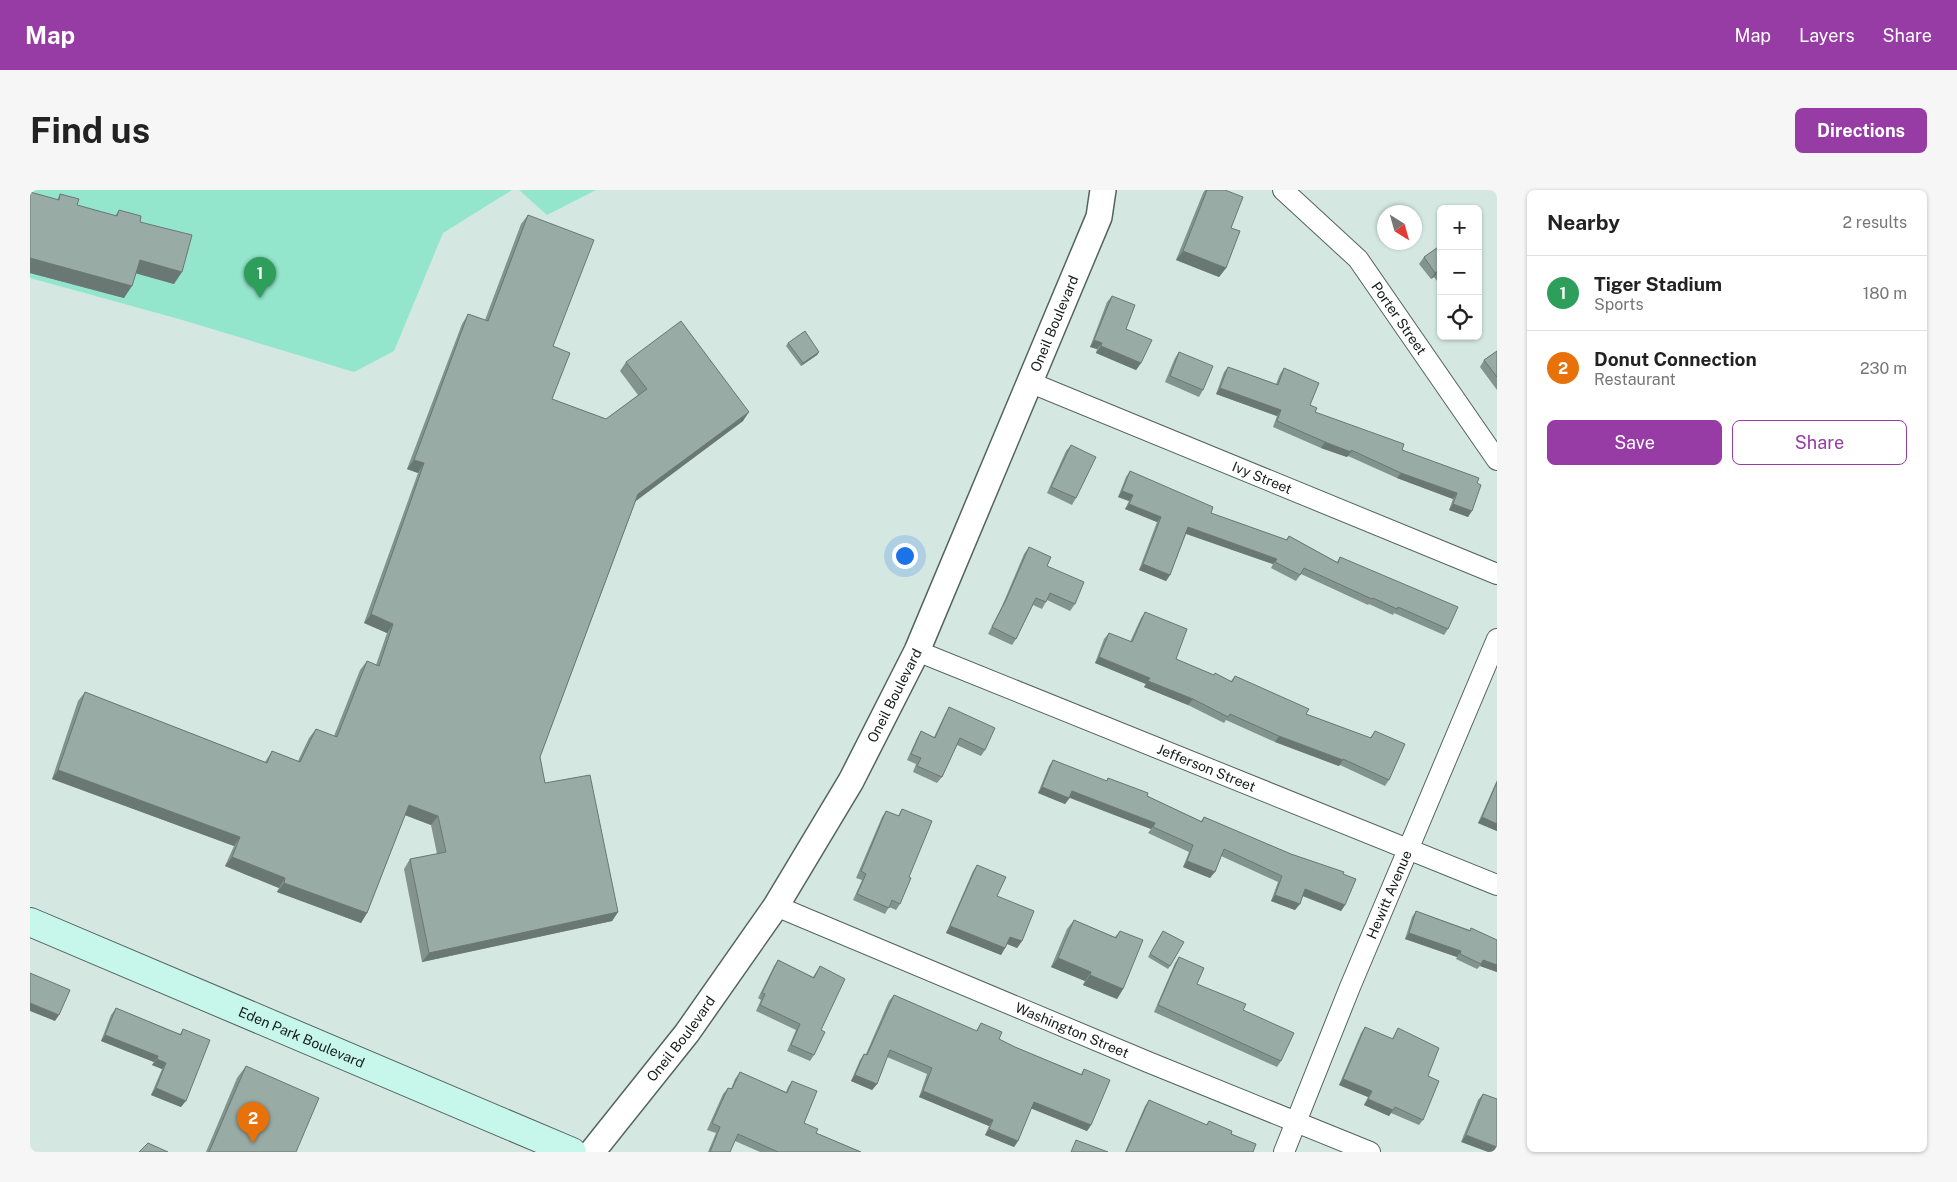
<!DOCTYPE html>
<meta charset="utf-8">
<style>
:root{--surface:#fff;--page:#f6f6f6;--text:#222;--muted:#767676;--line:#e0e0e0;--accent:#973ba5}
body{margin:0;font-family:"Public Sans",sans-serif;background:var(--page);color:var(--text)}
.controls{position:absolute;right:15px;top:15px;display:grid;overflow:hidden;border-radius:8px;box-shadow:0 1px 4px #0004}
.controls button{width:45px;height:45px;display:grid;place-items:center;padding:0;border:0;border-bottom:1px solid var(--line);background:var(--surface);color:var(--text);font:25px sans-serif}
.compass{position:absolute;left:1347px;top:15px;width:45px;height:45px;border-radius:50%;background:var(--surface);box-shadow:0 1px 4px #0004;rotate:143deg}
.you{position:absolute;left:874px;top:365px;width:18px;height:18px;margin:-12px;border:4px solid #fff;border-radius:50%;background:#1a73e8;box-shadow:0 0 0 8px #1a73e833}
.badge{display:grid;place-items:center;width:32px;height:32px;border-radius:50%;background:var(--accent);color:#fff;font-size:16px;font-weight:700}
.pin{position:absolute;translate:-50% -41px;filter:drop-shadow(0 1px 2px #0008)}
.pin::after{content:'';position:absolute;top:26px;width:18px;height:15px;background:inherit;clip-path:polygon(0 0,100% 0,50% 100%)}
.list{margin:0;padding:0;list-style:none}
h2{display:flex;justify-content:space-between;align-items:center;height:65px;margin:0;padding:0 20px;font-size:21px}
h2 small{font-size:16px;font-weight:400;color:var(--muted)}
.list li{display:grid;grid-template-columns:32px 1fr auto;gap:15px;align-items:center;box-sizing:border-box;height:75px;padding:0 20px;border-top:1px solid var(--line)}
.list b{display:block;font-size:19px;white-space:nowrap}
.list p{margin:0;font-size:16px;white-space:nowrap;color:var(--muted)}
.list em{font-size:16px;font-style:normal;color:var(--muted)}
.actions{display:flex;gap:10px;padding:15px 20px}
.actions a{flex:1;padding:11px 0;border:1px solid var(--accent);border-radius:8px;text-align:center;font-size:18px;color:var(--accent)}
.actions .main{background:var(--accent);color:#fff}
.icon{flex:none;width:28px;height:28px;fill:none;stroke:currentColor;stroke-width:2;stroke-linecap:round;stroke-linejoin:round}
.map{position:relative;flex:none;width:1467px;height:962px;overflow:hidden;border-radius:8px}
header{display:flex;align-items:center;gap:30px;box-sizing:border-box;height:70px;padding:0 25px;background:var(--accent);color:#fff}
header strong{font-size:24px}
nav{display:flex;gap:28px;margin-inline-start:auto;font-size:18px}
.intro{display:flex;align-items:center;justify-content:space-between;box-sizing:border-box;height:120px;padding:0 30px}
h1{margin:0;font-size:35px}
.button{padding:12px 22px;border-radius:8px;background:var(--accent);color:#fff;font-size:18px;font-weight:700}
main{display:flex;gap:30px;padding:0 30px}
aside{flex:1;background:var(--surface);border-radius:8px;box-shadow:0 1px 4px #0004}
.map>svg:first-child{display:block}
.green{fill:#93e5cb}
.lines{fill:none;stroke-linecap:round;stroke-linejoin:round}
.minor-casing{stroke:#53645e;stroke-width:22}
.tertiary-casing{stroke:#53645e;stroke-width:28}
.secondary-casing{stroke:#53645e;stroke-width:30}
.minor{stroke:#fff;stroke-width:20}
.tertiary{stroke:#fff;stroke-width:25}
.secondary{stroke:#c7f7eb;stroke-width:28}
.wall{fill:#83938d}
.shaded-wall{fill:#6a7873}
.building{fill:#98aba4;stroke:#6a7873}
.labels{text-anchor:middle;stroke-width:4.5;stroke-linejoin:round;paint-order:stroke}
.street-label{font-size:14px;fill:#151c19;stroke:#d4e8e1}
</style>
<header>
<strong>Map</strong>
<nav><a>Map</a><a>Layers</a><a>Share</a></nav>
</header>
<div class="intro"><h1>Find us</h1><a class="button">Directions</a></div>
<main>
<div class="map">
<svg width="1467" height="962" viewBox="0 0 1467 962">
<rect width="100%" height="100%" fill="#d4e8e1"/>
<!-- green -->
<g class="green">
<path d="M0,0h482l-69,43 -49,118 -40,21 -175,-53 -149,-41z"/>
<path d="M489,0h77l-49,25z"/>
</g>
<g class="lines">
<!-- minor casing -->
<g class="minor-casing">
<g id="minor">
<path id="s1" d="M1253,0l75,69 139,201"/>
<path id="s2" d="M999,192l468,192"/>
<path id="s3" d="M887,461l580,234"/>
<path id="s4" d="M746,716l372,156 222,90"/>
<path id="s5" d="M1254,962l66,-165 147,-348"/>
</g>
</g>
<!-- tertiary casing -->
<g class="tertiary-casing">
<g id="tertiary">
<path id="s6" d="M562,962l95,-119 89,-127 75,-125 66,-130 182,-434 4,-27"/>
</g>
</g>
<!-- secondary casing -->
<g class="secondary-casing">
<g id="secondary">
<path id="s7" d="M0,732l542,230"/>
</g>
</g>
<!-- minor -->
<use href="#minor" class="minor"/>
<!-- tertiary -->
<use href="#tertiary" class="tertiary"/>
<!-- secondary -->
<use href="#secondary" class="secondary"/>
</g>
<!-- wall -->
<g class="wall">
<path d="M1175,0h20l6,38 -5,40 -7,9 -43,-17 27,-67z"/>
<path d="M0,2l27,8 3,-6 17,11 38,11 4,-6 21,12 34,62 -38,-11 -12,25 -94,-25z"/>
<path d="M498,25l25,131 -1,53 54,20 32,-24 -18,-24 6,-9 117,59 -107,79 -96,257 5,26 73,129 -6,9 -190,41 -18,-93 6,-10 27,-5 -6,-29 -26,-10 -38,98 -6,10 -84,-31 2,-4 -54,-22 9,-20 -182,-67 26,-78 7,-9 180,70 7,-11 26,10 11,-23 7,-9 18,7 26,-66 7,-9 9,4 11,-32 -23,-10 54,-150 -11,-4 55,-145 6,-10 17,6 36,-96z"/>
<path d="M1411,55v41l-7,-9 -3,2 -12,-15 5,-7z"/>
<path d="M1082,106l29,67 -5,7 -40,-17 1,-4 -7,-2 17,-45z"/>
<path d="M758,153l31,9 -2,3 -16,11 -15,-20z"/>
<path d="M1467,161v39l-17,-23 4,-7z"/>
<path d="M1149,162l24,38 -4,7 -34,-15 10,-24z"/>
<path d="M1198,177l48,17 4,-10 4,-6 31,44 162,71 -9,34 -19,-7 4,-11 -56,-21 -49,-22 -1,1 -26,-9 -48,-21 4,-11 -61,-22 8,-22z"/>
<path d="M1041,255l5,53 -4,7 -25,-12 19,-42z"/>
<path d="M1100,281l81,42 75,27 3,-4 48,26 3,-5 108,72 -4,6 -50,-22 -1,2 -24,-11 -1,1 -67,-31 -5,7 -25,-13 2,-4 -87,-30 -16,41 -4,6 -27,-11 18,-48 -32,-13 4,-8 -11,-4 8,-20z"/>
<path d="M999,357l18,19 28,38 -5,7 -23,-11 -5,9 -9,-4 -17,34 -4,6 -24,-11 14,-28 22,-52z"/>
<path d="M1115,422l31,47 37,16 18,6 4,-5 71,38 64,24 5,-7 14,49 -4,6 -45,-21 -1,1 -64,-24 -49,-22 -2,3 -36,-18 -44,-18 2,-3 -51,-21 9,-24 5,-6 21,9 11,-24z"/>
<path d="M919,517l36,43 -4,6 -24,-11 -15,32 -5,6 -24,-11 3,-8 -9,-4 10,-22 4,-7 13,6 11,-23z"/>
<path d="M1023,570l53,21 2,-3 39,18 54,25 3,-4 87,37 52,20 2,31 -4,6 -39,-15 -7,14 -24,-9 7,-19 -57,-26 -11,22 -27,-11 6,-15 -41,-19 3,-4 -81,-31 -5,6 -27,-11 11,-27z"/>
<path d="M1467,590v51l-19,-8z"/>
<path d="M872,619l7,68 -9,27 -4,6 -7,-3 -4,7 -32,-14 9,-20 -6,-2 26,-61 4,-6 12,5z"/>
<path d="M947,675l20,31 25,45 -5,7 -10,-4 -2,4 -4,7 -55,-22 27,-62z"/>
<path d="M1386,721l54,19 1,-2 26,12v32l-17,-6 -3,3 -21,-10 1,-2 -52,-18 7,-22z"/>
<path d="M1044,730l41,17 5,-6 3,58 -6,10 -34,-14 2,-4 -34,-14 16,-38z"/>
<path d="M1131,744l9,32 -2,3 -20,-12z"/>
<path d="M1149,767l18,27 46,26 38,51 -4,6 -123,-55 21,-49z"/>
<path d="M748,770l35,17 7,-11 1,64 -7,25 -4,6 -23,-10 9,-21 -40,-19 5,-11 -3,-2 16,-32z"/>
<path d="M864,805l82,36 5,-8 18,16 16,8 66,27 3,-5 7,56 -4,6 -56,-23 -13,33 -4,6 -29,-12 4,-9 -70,-29 8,-23 -40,-17 -10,27 -5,6 -21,-9 9,-21 4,-6h2l23,-53z"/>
<path d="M86,818l64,26 3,-5 -2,78 -30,-12 11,-26 -10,-4 2,-3 -53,-21 10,-26z"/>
<path d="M1335,837l27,12 6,-11 30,48 -5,44 -4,5 -28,-12 -2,3 -25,-11 4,-8 -29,-12 22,-52z"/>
<path d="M216,876l50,86h-90l31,-74z"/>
<path d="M710,882l46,20 2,-5 4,-6 12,42 12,10 45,19h-101l-25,-11 -5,11h-22l8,-19 -9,-3 16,-36 5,-6 3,1 4,-10z"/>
<path d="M1453,904l14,5 -36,43 17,-42z"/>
<path d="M1119,910l57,25 3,-4 22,13 22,18h-128l20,-46z"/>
</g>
<!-- shaded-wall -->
<g class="shaded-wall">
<path d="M1153,61l43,17 -7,9 -43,-17z"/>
<path d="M0,68l102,28 -8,12 -94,-25z"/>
<path d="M110,70l42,12 -8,12 -43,-12z"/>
<path d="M1409,80l-5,7 -3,2 4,-6z"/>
<path d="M1064,150l8,3 -5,6 -7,-2z"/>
<path d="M1071,156l40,17 -5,7 -40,-17z"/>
<path d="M789,162l-2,3 -16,11 2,-3z"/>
<path d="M1190,198l61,22 -4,6 -61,-22z"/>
<path d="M719,222l-6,9 -111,83 6,-10z"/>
<path d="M1295,252l26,10 -4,5 -26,-9z"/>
<path d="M384,270l10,3 -6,10 -11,-4z"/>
<path d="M1371,283l56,20 -4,6 -56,-21z"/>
<path d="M1092,301l11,4 -4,6 -11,-4z"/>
<path d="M1099,314l32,13 -4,5 -32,-13z"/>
<path d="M1423,314l19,7 -4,6 -19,-7z"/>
<path d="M1158,337l89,32 -4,5 -89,-31z"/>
<path d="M1113,374l27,11 -4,6 -27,-11z"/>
<path d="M341,424l22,10 -6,9 -23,-10z"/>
<path d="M1069,467l51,21 -4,6 -51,-21z"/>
<path d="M1118,491l45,18 -5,6 -44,-18z"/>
<path d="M1249,546l64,24 -4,6 -64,-24z"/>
<path d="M28,580l182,67 -6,9 -182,-67z"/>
<path d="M1012,597l27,11 -4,6 -27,-11z"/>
<path d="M1042,601l83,32 -4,6 -83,-32z"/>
<path d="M379,615l29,11 -7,9 -29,-11z"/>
<path d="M1452,627l15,7v7l-19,-8z"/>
<path d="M202,667l53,21 -6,10 -54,-22z"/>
<path d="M1157,671l28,11 -5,6 -27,-11z"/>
<path d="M254,693l83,30 -6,10 -84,-31z"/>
<path d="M1275,699l40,16 -4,6 -40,-16z"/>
<path d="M1245,705l25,9 -5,6 -24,-9z"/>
<path d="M588,722l-6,9 -190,41 7,-9z"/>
<path d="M920,736l55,22 -4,7 -55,-22z"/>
<path d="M1379,743l52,18 -4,6 -52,-18z"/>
<path d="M980,747l12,4 -5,7 -12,-5z"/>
<path d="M1028,768l33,14 -6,9 -34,-14z"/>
<path d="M1453,770l14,5v7l-17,-6z"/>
<path d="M1060,785l33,14 -6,10 -34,-14z"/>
<path d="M0,813l29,12 -4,6 -25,-10z"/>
<path d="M75,845l53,21 -4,6 -53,-21z"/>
<path d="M127,869l9,4 -4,6 -10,-4z"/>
<path d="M825,885l22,9 -5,6 -21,-9z"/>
<path d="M1313,889l29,12 -4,6 -29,-12z"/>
<path d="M126,898l30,13 -5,6 -30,-12z"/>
<path d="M893,901l70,29 -4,6 -70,-29z"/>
<path d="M1338,909l25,11 -4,6 -25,-11z"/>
<path d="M1004,912l57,23 -4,6 -57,-23z"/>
<path d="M959,939l29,12 -4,6 -29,-12z"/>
<path d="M1436,945l31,12v5h-9l-27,-10z"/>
</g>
<!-- building -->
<g class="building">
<path d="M1177,0h18l18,7 -12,31 9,3 -14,37 -43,-17z"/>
<path d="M0,2l29,8 1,-6 19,5 -2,6 40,11 2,-6 22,6 -1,6 52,13 -10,37 -42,-12 -8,26 -102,-28z"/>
<path d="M498,25l66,25 -41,106 17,7 -18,46 54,20 41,-30 -21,-27 55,-41 68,91 -111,82 -98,263 5,26 45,-8 28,137 -189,41 -19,-94 36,-7 -8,-36 -29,-11 -42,108 -83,-30 1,-5 -53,-21 8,-20 -182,-67 27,-78 182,71 5,-12 28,11 16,-33 21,8 30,-76 12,5 14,-42 -22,-10 53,-151 -10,-3 54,-146 20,7z"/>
<path d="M1411,55v28l-2,-3 -4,3 -11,-16z"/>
<path d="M1448,63l4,5 -4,3z"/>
<path d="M1082,106l23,9 -9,24 26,11 -11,23 -40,-17 1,-3 -8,-3z"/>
<path d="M775,141l14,21 -16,11 -15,-20z"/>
<path d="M1467,161v26l-13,-17z"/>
<path d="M1149,162l34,14 -10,24 -33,-14z"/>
<path d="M1198,177l50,18 6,-17 35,15 -9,22 7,3 -2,4 89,32 -2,6 77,28 -2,5 4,2 -9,26 -19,-7 4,-11 -56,-20 -50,-23v2l-26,-10 -48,-21 4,-11 -61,-22z"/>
<path d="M1041,255l25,12 -20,41 -25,-11z"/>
<path d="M1100,281l83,36 -2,6 76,27 2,-4 49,27 2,-6 118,50 -10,22 -50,-22 -1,2 -24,-11 -1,1 -68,-31 -4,7 -25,-13 2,-3 -89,-32 -18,48 -27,-11 18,-47 -32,-13 4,-9 -11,-4z"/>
<path d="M999,357l22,10 -4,9 37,16 -9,22 -25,-11 -4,9 -10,-4 -20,41 -24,-12 14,-27z"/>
<path d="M1115,422l42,17 -11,30 38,16 1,-2 17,9 3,-6 74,33 -3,5 65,24 4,-7 30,13 -16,36 -46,-21v1l-64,-24 -49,-22 -2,3 -35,-18 -45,-18 2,-3 -51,-21 10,-24 23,9z"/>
<path d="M919,517l46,21 -10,22 -25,-12 -18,39 -25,-11 4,-8 -10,-4 10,-23 14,7z"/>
<path d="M1023,570l54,21 1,-3 40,15 -1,3 55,26 2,-5 87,37 53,18 -1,2 13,5 -11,26 -40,-16 -5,15 -25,-9 7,-19 -58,-27 -9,23 -28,-11 6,-16 -40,-18 2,-4 -83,-32 -3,7 -27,-11z"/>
<path d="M1467,592v42l-15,-7z"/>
<path d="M872,619l30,12 -23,56 2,1 -11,26 -8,-4 -3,8 -32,-14 9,-20 -5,-3 25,-60 13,5z"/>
<path d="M947,675l29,12 -9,19 37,15 -12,30 -12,-4 -5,11 -55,-22z"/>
<path d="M1386,721l54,20 1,-3 26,12v25l-14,-5 -2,4 -21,-10 1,-3 -52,-18z"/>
<path d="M1044,730l42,18 4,-7 23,9 -20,49 -33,-14 1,-3 -33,-14z"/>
<path d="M1133,741l21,11 -14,24 -20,-12z"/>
<path d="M1149,767l25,11 -7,16 49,20 -3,6 51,23 -13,28 -123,-56z"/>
<path d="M748,770l36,18 6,-12 25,13 -24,51 4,2 -11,23 -23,-10 9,-21 -40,-19 5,-11 -3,-1z"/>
<path d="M0,783l40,17 -11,25 -29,-12z"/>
<path d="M864,805l83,36 4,-8 21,9 -3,7 16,8 67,28 2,-6 26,11 -19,45 -57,-23 -16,39 -29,-12 4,-9 -70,-29 9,-23 -42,-18 -13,34 -22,-9 9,-21 3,1z"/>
<path d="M86,818l65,27 2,-6 27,11 -24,61 -30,-13 10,-25 -9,-4 1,-3 -53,-21z"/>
<path d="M1335,837l28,12 5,-11 41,20 -11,28 11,5 -16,39 -28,-13 -2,3 -25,-11 4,-8 -29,-12z"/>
<path d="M216,876l73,32 -23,54h-87z"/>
<path d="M710,882l47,21 5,-12 25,10 -13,32 14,6 -2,4 45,19h-83l-40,-18 -8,18h-20l10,-25 -8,-4 16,-35 4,1z"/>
<path d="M1453,904l14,5v48l-31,-12z"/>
<path d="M1119,910l58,25 2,-4 23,10 -1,3 25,10 -3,8h-127z"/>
<path d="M1046,950l32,12h-37z"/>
<path d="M118,953l20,9h-29z"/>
</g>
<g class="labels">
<!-- street labels -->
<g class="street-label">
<text dy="5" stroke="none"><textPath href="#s1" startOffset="174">Porter Street</textPath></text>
<text dy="5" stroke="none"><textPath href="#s6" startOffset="954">Oneil Boulevard</textPath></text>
<text dy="5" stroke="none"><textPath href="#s2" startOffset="252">Ivy Street</textPath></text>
<text dy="5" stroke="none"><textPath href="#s6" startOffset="549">Oneil Boulevard</textPath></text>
<text dy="5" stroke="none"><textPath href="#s3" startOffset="312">Jefferson Street</textPath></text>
<text dy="5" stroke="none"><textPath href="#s5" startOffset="278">Hewitt Avenue</textPath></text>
<text dy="5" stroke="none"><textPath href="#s4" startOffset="321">Washington Street</textPath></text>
<text dy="5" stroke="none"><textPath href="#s7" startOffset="295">Eden Park Boulevard</textPath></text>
<text dy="5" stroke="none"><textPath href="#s6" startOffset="144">Oneil Boulevard</textPath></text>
</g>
</g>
</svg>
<div class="controls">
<button>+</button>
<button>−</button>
<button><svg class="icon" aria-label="locate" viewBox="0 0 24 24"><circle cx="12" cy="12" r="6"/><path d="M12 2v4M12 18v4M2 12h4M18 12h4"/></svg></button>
</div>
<svg class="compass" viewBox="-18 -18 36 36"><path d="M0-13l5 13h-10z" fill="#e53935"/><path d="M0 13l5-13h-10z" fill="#767676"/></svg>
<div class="you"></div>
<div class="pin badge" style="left:230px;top:108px;background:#2e9e5b">1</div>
<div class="pin badge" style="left:223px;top:953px;background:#e8710a">2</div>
</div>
<aside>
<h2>Nearby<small>2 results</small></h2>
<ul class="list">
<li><span class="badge" style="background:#2e9e5b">1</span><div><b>Tiger Stadium</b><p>Sports</p></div><em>180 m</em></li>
<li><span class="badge" style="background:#e8710a">2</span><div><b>Donut Connection</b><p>Restaurant</p></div><em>230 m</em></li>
</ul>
<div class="actions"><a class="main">Save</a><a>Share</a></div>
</aside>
</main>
